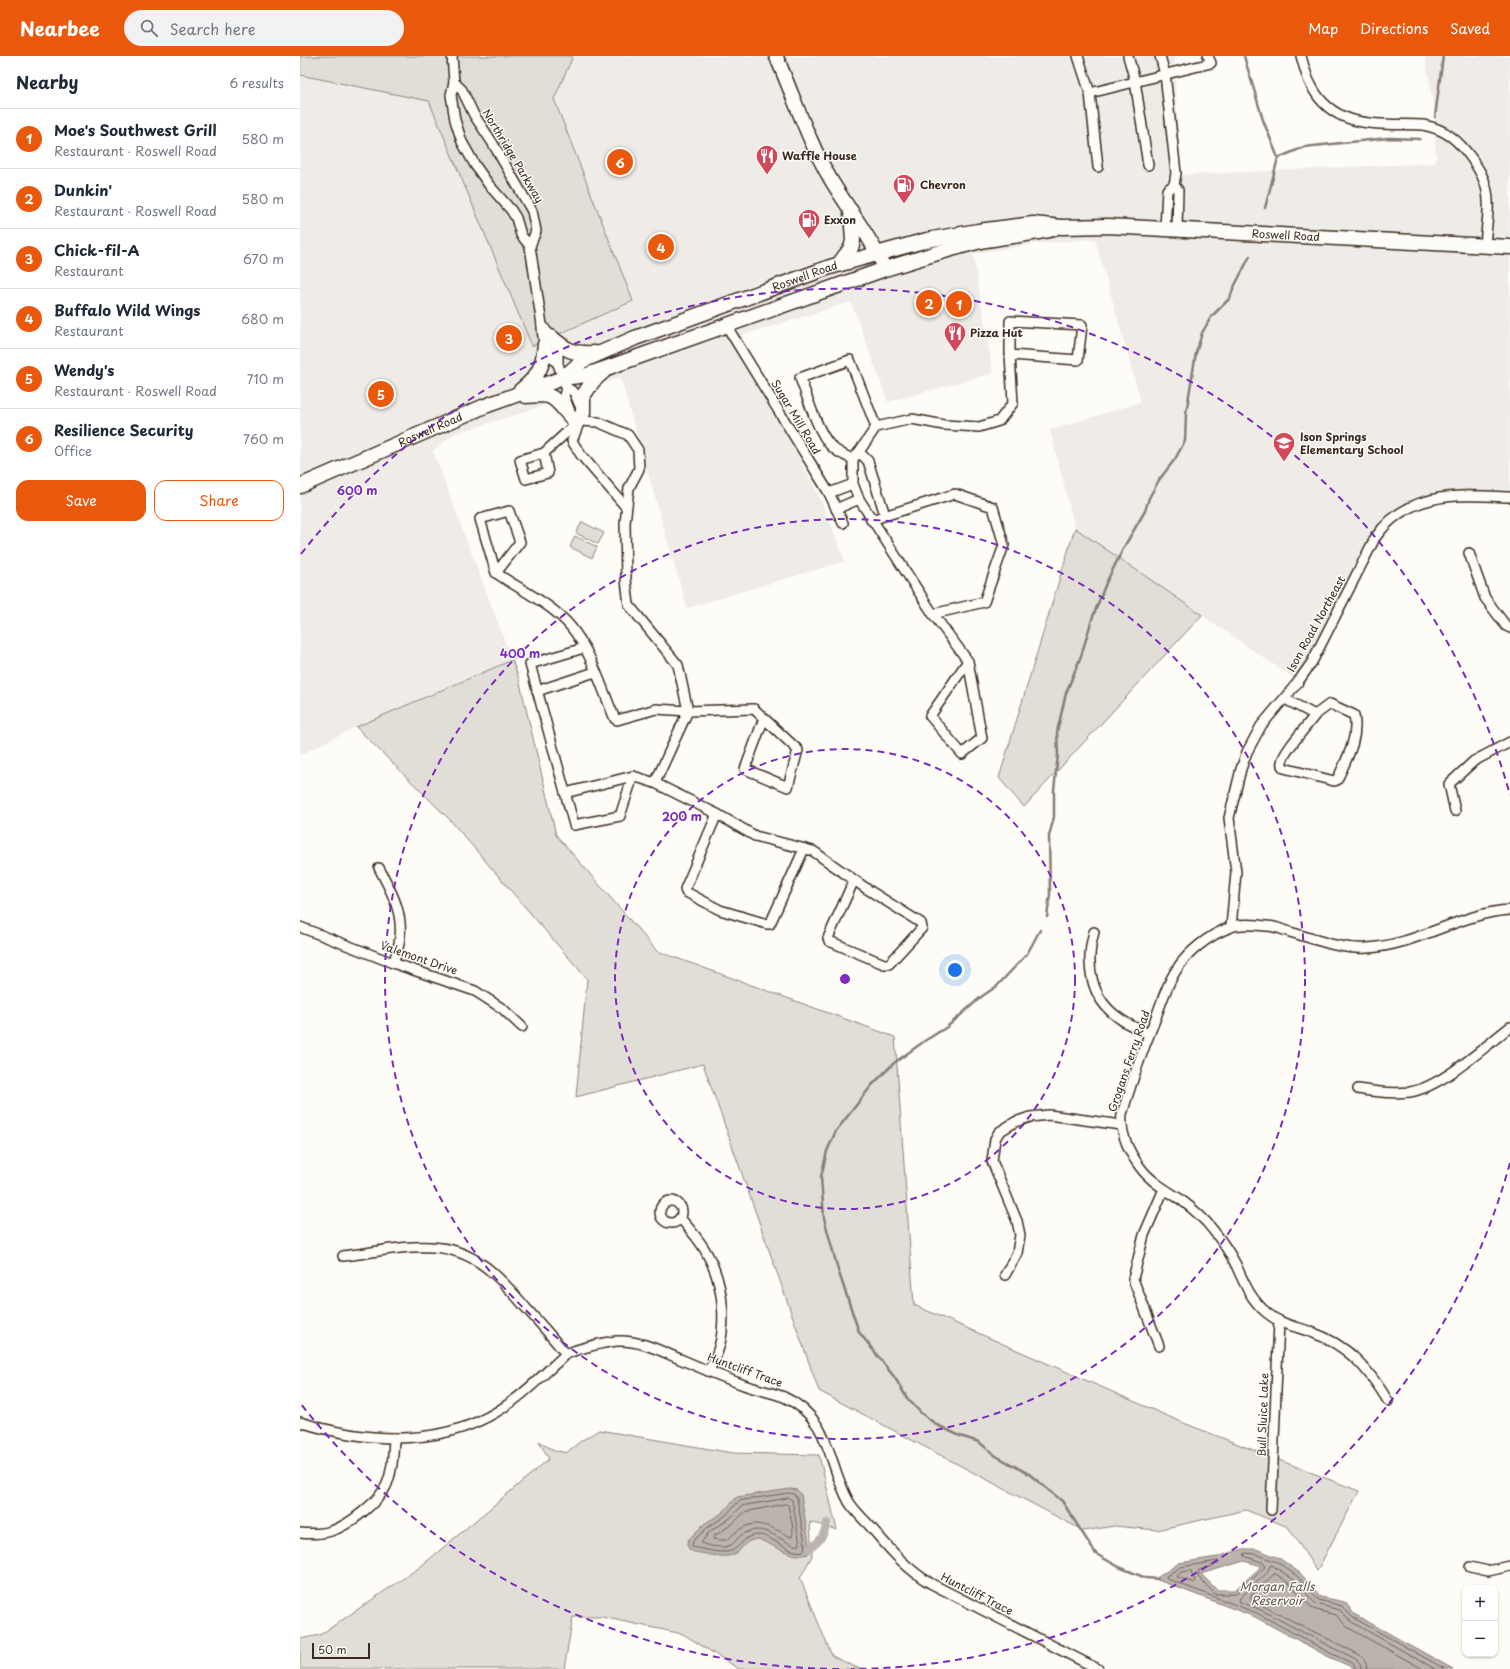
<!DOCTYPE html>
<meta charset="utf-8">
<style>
:root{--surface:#fff;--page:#f2f2f3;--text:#1f2937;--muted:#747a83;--line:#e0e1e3;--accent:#ea580c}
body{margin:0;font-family:"Playpen Sans",sans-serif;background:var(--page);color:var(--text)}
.controls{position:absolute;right:12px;bottom:12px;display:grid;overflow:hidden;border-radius:8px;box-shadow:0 1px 3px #0004}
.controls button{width:36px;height:36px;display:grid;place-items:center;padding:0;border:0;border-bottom:1px solid var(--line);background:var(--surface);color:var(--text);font:20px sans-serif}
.scale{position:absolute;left:12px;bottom:10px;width:58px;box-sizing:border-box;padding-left:4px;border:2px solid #3b2a1e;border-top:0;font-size:11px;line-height:14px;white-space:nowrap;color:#3b2a1e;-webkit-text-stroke:3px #fdfcf7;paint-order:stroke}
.you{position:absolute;left:655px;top:914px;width:14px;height:14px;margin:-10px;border:3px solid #fff;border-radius:50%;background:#1a73e8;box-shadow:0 0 0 6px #1a73e833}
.badge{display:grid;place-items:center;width:26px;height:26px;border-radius:50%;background:var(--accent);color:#fff;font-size:13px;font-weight:700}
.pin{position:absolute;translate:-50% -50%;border:2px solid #fff;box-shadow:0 1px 4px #0006}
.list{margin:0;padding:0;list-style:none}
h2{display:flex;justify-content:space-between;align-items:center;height:52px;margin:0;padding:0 16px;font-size:17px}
h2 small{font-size:13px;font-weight:400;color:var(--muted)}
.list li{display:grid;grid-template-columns:26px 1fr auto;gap:12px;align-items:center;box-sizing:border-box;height:60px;padding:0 16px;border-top:1px solid var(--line)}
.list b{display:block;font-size:15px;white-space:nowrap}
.list p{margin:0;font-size:13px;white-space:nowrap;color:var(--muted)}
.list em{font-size:13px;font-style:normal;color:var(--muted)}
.actions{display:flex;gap:8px;padding:12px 16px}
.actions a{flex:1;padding:9px 0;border:1px solid var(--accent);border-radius:12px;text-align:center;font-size:14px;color:var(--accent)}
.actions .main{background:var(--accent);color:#fff}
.icon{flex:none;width:22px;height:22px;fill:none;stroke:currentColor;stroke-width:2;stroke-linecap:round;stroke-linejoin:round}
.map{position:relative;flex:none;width:1210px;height:1613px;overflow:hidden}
header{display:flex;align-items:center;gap:24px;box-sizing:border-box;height:56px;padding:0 20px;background:var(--accent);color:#fff}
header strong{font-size:19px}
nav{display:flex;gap:22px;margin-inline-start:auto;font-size:14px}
.search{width:280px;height:36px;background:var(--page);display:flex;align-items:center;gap:10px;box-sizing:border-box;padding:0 14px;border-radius:22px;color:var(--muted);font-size:15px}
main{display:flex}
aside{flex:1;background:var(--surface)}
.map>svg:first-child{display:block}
.built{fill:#efece7}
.green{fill:#e1ded7;stroke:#8e847a}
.water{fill:#bbb4ad;stroke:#887d74;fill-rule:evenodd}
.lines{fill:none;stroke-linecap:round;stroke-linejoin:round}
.shore{stroke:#6e6157;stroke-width:1}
.stream{stroke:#887d74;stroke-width:2.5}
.canal{stroke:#bbb4ad;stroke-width:8}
.street-casing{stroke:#3b2a1e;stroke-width:12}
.secondary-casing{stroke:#3b2a1e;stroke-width:16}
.primary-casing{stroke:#3b2a1e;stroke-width:17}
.street{stroke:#fdfcf7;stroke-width:9}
.secondary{stroke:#fdfcf7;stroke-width:13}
.primary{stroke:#fdfcf7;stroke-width:14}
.ring{fill:none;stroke:#7b2cbf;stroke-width:2;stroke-dasharray:7 5}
.labels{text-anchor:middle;stroke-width:3;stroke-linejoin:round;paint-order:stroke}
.street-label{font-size:11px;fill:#3b2a1e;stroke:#fdfcf7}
.poi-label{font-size:11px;font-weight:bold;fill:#3b2a1e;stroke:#fdfcf7;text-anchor:start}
.water-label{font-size:12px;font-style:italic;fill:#615349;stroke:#fdfcf7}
.centre{fill:#7b2cbf;stroke:#fdfcf7;stroke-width:2}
.ring-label{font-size:12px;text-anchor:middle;font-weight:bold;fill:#7b2cbf;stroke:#fdfcf7;stroke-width:3;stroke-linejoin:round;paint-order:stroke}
</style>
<header>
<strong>Nearbee</strong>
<div class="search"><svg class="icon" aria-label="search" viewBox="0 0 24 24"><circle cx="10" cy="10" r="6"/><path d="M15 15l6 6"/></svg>Search here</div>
<nav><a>Map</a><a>Directions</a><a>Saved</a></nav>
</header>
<main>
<aside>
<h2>Nearby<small>6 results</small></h2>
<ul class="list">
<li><span class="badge">1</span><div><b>Moe's Southwest Grill</b><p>Restaurant · Roswell Road</p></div><em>580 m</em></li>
<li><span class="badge">2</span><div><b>Dunkin'</b><p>Restaurant · Roswell Road</p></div><em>580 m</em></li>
<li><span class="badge">3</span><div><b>Chick-fil-A</b><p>Restaurant</p></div><em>670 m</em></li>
<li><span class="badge">4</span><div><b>Buffalo Wild Wings</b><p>Restaurant</p></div><em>680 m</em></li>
<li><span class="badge">5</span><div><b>Wendy's</b><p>Restaurant · Roswell Road</p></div><em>710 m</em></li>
<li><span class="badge">6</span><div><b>Resilience Security</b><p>Office</p></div><em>760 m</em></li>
</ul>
<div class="actions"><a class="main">Save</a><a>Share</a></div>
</aside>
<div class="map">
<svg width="1210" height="1613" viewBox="0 0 1210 1613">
<rect width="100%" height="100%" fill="#fdfcf7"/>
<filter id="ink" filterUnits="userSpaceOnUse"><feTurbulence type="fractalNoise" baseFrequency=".025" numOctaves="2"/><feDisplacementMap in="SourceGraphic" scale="8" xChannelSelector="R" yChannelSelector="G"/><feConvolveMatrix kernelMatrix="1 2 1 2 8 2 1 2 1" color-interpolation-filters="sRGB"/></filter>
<g filter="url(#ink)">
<!-- built -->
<path class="built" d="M273,0h601l6,119 256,-12 -2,-55 -9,-52h85v439l-70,5 -33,10 -26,19 -79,155 -227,-156 -25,-98 91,-28 -46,-163 -60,5 -62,10 20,119 -105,29 -37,-100 -108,33 -1,5 21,48 59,114 23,59 -158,47 -67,-231 -74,28 -92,29 -21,17 79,209 -156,67 -56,28v-680l129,26 103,245 101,-45 -79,-202z"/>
<!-- green -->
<g class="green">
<path d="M0,0h273l-19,43 79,202 -101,45 -103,-245 -129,-26z"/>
<path d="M282,466l22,11 -6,11 -22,-11z"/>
<path d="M775,472l127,87 -178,192 -25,-29z"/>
<path d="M275,480l22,11 -5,11 -22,-11z"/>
<path d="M212,604l7,19 37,156 101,116 238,86 19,268 267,117 178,69 -42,80 -29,-44 -42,-17 -89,20 -43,-4 -30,5 -265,-140 -116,-327 -127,33 11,-118 -137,-159 -94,-93z"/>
<path d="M299,1374l134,23 86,2 18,75 -27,-8 2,34 -12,22 32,78 28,13h-121l-56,-35 -81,-17h-29l-9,52h-264v-30l20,-4 100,-68 129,-108 -10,-18 17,11 2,-1 8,2 15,-12z"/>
</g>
<!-- water -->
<g class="water">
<path d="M490,1433l7,1 4,5 8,49 -1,10c-17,5 -34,-9 -50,-15 -13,2 -12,5 -20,13 -10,9 -32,1 -44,0l-5,-3 -2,-5 2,-5 15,-15 18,-11 15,-16z"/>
<path d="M943,1493h13l23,9 21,15 21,24 24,5 9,12 99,55h-97l-27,-12 -74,-40 -100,-38 24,-16 38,-6zM944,1505l18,5 -27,24h-18l-16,-16z"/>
</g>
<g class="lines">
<!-- shore -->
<g class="shore">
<path d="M489,1437l5,1 3,4 8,46 -1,7c-16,4 -31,-16 -46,-16 -13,0 -15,8 -23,14 -9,7 -29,0 -39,-1l-4,-2 1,-5 14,-13 18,-12 14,-15z"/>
<path d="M489,1442l3,2 8,44 -1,2c-15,-2 -28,-17 -43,-16 -7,1 -14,3 -19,9 -2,2 -4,5 -6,6 -7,4 -24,1 -30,-2l9,-12 18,-11 14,-14z"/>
<path d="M486,1448l2,1c2,10 7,23 4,32 -4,-1 -7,-3 -11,-5 -25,-12 -34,-11 -54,8h-7l-7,-1 1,-3 17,-11 14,-13z"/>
<path d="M891,1515l4,10 -1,2 -17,-6 1,-2 4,-3z"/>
<path d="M1056,1613l-2,-5 -24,-11 -73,-40 -90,-34 -1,-3 15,-9 37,-6 1,1 -1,2 -19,6 -1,7 17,17h21l28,-26 1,-3 -3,-3 -18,-6 1,-3 11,1 21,8 20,14 22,24 23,6 10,11 93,52"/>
<path d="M1061,1613l-1,-6 -4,-4 -23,-11 -74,-39 -19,-7 -1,-3 28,-26 3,-7 2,-1 22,15 22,24 24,6 10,11 85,48"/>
<path d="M1067,1613l-2,-9 -5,-5 -109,-55 -1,-3 24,-23h2l14,10 23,25 23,6 11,12 76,42"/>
</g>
<!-- stream -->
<g class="stream">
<path d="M944,0l19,64 15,38 -13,50"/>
<path d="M1135,61l8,-61"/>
<path d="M978,102l26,-11 84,-9 32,1"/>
<path d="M747,861l3,-23 -1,-58 5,-19v-27l4,-36 -1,-22 9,-39 15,-37 11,-37 14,-36 18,-36 21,-36 4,-13 10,-18 16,-21 10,-18 1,-28 10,-60 6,-20 9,-16 19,-19 3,-9 17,-33"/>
<path d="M740,874l-13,24 -30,32 -16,11 -34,30 -21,13 -32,23 -22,22 -36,46 -9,20 -6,26 3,41 14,52 21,62 36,46 12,20 14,15 16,12 23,11 19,6 17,14 33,18 33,27 34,53 23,13 27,11 12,1"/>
</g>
<!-- canal -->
<path class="canal" d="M509,1493c11,-7 15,-14 18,-26"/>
<!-- street casing -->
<g class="street-casing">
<g id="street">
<path d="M152,0l2,26 -3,13 4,25 7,22 13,23 14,20 22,25 5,8 5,17 9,11"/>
<path d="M778,0l12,37 121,-30 -3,-7"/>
<path d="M828,0l7,25 13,84"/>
<path d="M860,0l5,18 11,99 -2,12 -7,5 -2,39"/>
<path d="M1001,0c3,10 5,20 10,29 23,46 70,38 112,40 23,4 36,16 49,34 6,9 12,18 14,28 5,18 0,40 -1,59"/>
<path d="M154,26l8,8 12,25 18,27 40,69 4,20 -6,15 12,79c0,15 5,29 16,39"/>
<path d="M790,37l8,74"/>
<path d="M874,129l4,5 -1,40"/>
<path d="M242,269l9,12 7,14v13l8,23 -2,9 9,23 6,2 19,1 30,13 10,15 1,19 -10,19 -4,35 1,57 3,25 49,60 10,46 -33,72"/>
<path d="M426,269l103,168 14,30"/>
<path d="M266,331l8,5 9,21 -11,28 9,14 45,52"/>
<path d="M559,396l-6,7v25l6,15 74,115 35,47 14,77 -20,16 -32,-38 38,-55"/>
<path d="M244,397l-24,7 6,19 22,-6 -4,-20 34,-31"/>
<path d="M553,403c-8,-3 -16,-7 -22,-13 -13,-13 -24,-50 -31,-68l50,-18 26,67"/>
<path d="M529,437l24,-9"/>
<path d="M536,453l23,-10"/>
<path d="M585,459l-17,-54 -9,-9 17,-25 36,-8 32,6 35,2 20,-6 14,-18 -3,-48v-34l72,4 -4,35 -68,-5"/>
<path d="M571,464l84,-26 38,13 11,38 -20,57 -51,12"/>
<path d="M1169,497l16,45 21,28 4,2"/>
<path d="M196,517l24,-31 -11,-31 -29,8 16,54c25,17 56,31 75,54 21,26 31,62 44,92l2,1 39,-11 32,2 66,-2 44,41 -10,37 -43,-18 19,-51"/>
<path d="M284,592l-54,16 44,161 46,-9 13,-40"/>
<path d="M237,635l58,-19"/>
<path d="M985,643l30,16c-7,10 -32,37 -33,47 -1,4 0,4 2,6l50,13 3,-1c9,-20 22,-41 17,-65l-24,-11 -15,11"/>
<path d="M265,737l68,-17 22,7 62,31 38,22 58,15 54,38 54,34 1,5 -33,36h-5l-55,-23 -1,-3 26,-58"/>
<path d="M1155,755l-6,-27 25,-23 36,-19"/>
<path d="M417,758l-32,75 1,3 34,18 47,14h3l34,-75"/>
<path d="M79,812c18,34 30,57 14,95"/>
<path d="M0,871l93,36 82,28 28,18 19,18"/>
<path d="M931,871l5,-55 -7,-54 12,-49 6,-17 14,-26 37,-44 14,-20 63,-124c33,-48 84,-43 135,-41"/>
<path d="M794,876c-9,32 -4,66 25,86 9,7 20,11 30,16"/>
<path d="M1058,1033c17,3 34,5 52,3 32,-5 74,-45 100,-65"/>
<circle cx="371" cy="1156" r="11"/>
<path d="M380,1162c9,10 18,20 25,32 20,34 26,87 3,121"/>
<path d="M43,1200c29,-3 60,-11 89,-9 43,2 68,30 94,61 14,15 27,30 40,46"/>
<path d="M705,1219l12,-22 3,-18 -3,-14 -25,-60 3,-22 4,-7 16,-10 15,-5 19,-2 72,10"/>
<path d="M859,1290l-26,-67 11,-44 20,-46"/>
<path d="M1088,1345c-20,-33 -40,-56 -77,-69 -16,-6 -31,-8 -44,-19 -16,-13 -23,-30 -31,-48 -6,-12 -14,-24 -23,-35 -9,-12 -21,-22 -33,-31 -14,-9 -30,-18 -40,-32 -11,-15 -20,-34 -18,-53 9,-30 19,-60 31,-89 7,-17 12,-37 22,-53 12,-20 34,-37 56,-45 10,-4 25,-2 36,-1 8,0 16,4 23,6 25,7 51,18 77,16 51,-3 93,-35 143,-38"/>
<path d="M0,1366c70,22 149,26 210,-19 16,-11 30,-25 44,-38 4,-3 7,-7 11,-10 9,-6 41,-13 52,-14 23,-1 42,9 63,18 21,9 42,18 64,26 13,5 28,7 40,12 48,22 43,66 65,105 5,8 13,16 20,23 19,22 36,43 61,58l168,86"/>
<path d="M971,1454l8,-189"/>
<path d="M0,1477c8,1 23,1 31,-2 17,-5 49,-30 56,-47 6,-15 6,-30 7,-46"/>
<path d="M1170,1511l18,4 22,-5"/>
</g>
</g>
<!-- secondary casing -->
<g class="secondary-casing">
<path id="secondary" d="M476,0c18,41 32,85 55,124 18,30 40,57 54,89"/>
</g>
<!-- primary casing -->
<g class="primary-casing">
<g id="primary">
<path d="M539,208l12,-16 2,-7 -2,-30"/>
<path d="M251,281c16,14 22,17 44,16"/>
<path id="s1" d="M263,322l19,-17 53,-23 195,-71 97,-27 51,-9 55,-7 29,3 46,-1 57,3 345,18"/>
<path d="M220,335c19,-15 23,-24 25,-47"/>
<path d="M226,340c7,0 17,-2 23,0 10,4 16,16 24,23"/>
<path d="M283,357v-17l10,-15 11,-10"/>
<path id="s2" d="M0,430l185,-80 78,-28 24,-3 298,-106c32,-10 64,-20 96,-28 24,-5 49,-6 72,-12"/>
</g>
</g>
<!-- street -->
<use href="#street" class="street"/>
<!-- secondary -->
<use href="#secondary" class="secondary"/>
<!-- primary -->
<use href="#primary" class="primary"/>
</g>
</g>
<!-- distance rings -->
<g class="ring">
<circle cx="545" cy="923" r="230"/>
<circle cx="545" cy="923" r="460"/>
<path d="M1210 1107A690 690 0 0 1 551 1613M539 1613A690 690 0 0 1 1 1348M1 498A690 690 0 0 1 1210 739"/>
</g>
<!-- icons -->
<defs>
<g id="restaurant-pin" transform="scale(1.15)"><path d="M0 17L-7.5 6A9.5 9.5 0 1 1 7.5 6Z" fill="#d1495b" stroke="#fdfcf7"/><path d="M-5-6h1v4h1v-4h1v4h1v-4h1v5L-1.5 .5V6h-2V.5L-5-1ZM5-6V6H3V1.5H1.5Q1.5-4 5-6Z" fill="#fff"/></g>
<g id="fuel-pin" transform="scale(1.15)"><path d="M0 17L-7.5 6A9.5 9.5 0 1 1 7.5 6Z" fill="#d1495b" stroke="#fdfcf7"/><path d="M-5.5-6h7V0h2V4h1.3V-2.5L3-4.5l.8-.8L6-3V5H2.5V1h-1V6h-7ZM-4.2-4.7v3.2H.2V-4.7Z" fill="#fff"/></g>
<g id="school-pin" transform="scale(1.15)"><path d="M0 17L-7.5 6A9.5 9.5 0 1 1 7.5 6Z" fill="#d1495b" stroke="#fdfcf7"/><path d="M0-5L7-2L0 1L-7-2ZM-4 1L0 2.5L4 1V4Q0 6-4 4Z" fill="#fff"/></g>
</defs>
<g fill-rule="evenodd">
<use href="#restaurant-pin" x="467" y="100"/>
<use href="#fuel-pin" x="604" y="129"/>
<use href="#fuel-pin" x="509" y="164"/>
<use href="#restaurant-pin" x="655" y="277"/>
<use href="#school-pin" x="984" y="387"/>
</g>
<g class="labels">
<!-- street labels -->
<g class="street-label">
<text transform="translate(213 100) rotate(59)" y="4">Northridge Parkway</text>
<text dy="4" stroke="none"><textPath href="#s1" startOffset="752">Roswell Road</textPath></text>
<text dy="4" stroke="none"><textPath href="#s1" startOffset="264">Roswell Road</textPath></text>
<text transform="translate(496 361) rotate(59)" y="4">Sugar Mill Road</text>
<text dy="4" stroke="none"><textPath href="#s2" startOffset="142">Roswell Road</textPath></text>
<text transform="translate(1016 568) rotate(-61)" y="4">Ison Road Northeast</text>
<text transform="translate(119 902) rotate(19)" y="4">Valemont Drive</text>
<text transform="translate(829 1005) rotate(-71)" y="4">Grogans Ferry Road</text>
<text transform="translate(445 1314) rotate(20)" y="4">Huntcliff Trace</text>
<text transform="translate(963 1359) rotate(-88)" y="4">Bull Sluice Lake</text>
<text transform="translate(677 1538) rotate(27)" y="4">Huntcliff Trace</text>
</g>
<!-- poi labels -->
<g class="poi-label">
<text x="482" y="104">Waffle House</text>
<text x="620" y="133">Chevron</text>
<text x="524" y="168">Exxon</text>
<text x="670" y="281">Pizza Hut</text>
<text x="1000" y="385">Ison Springs<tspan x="1000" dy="13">Elementary School</tspan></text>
</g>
<!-- water labels -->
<g class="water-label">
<text x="977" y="1535">Morgan Falls<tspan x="977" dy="14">Reservoir</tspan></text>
</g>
</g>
<circle cx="545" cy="923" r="6" class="centre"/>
<g class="ring-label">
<text x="57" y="439">600 m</text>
<text x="220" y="602">400 m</text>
<text x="382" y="765">200 m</text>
</g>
</svg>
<div class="controls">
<button>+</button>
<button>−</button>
</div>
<div class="scale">50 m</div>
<div class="you"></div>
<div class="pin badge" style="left:659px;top:248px">1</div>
<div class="pin badge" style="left:629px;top:247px">2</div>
<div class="pin badge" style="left:209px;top:282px">3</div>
<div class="pin badge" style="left:361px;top:191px">4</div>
<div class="pin badge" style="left:81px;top:338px">5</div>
<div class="pin badge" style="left:320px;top:106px">6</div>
</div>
</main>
